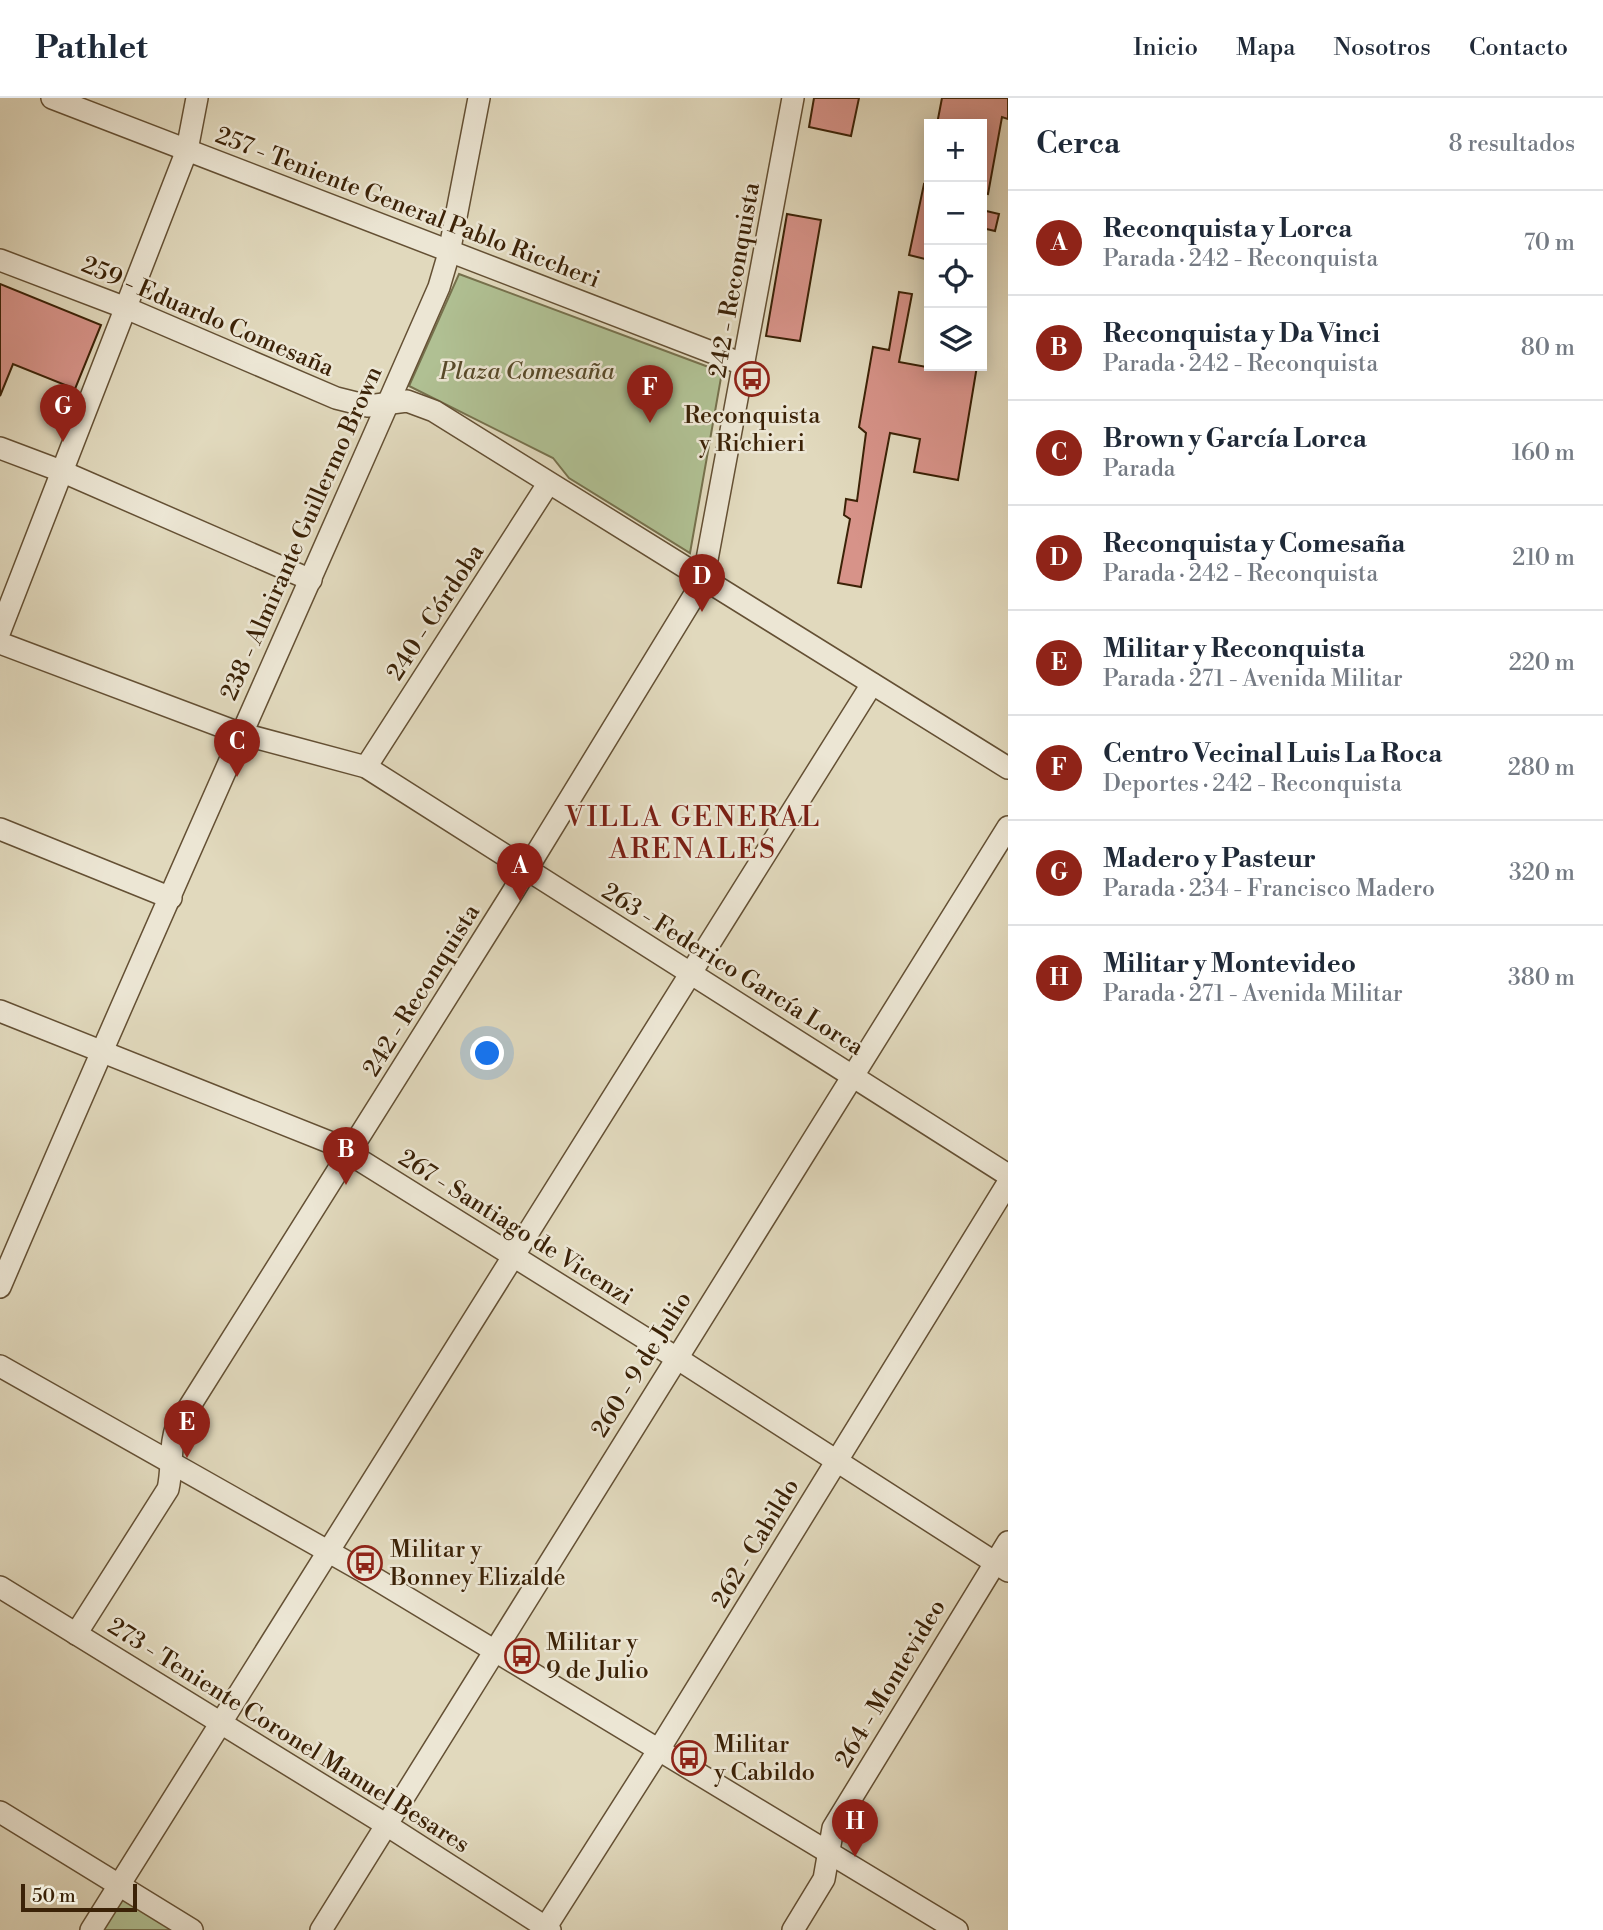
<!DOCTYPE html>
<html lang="es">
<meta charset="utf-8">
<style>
:root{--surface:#fff;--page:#f2f2f3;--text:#1f2937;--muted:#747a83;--line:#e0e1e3;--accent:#8f2418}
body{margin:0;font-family:"Libre Bodoni",serif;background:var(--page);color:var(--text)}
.controls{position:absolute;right:21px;top:21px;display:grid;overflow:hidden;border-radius:0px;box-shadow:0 4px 18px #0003}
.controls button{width:63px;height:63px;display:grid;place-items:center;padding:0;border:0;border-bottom:2px solid var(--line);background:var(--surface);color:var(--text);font:35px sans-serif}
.scale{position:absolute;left:21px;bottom:18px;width:116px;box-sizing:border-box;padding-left:7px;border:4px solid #3b2207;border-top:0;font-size:19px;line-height:24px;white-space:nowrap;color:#3b2207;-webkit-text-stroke:5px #ece6d4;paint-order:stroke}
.you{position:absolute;left:488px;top:956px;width:24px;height:24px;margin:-18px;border:5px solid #fff;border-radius:50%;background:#1a73e8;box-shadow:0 0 0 10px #1a73e833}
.badge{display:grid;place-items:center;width:46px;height:46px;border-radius:50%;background:var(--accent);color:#fff;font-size:23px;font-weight:700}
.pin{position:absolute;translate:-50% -58px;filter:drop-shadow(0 2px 4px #0008)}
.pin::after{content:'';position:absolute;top:37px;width:24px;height:21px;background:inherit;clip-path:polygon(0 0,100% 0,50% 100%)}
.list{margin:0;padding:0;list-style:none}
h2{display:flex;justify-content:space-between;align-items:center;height:91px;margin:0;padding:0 28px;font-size:30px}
h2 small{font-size:23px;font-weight:400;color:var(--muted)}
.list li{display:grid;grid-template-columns:46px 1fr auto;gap:21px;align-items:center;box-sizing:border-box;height:105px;padding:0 28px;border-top:2px solid var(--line)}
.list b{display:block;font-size:26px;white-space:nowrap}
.list p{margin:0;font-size:23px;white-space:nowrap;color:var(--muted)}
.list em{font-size:23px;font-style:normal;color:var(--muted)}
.icon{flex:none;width:38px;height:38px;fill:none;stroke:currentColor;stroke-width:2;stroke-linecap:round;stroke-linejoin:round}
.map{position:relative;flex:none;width:1008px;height:1832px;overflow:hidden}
header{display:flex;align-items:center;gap:42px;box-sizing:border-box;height:98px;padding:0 35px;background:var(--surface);border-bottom:2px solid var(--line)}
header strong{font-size:33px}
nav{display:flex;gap:38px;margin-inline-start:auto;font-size:24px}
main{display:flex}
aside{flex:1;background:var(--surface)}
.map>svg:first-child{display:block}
.green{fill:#b0c093;stroke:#76714d;stroke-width:2}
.building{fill:#d79389;stroke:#3b2207;stroke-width:2}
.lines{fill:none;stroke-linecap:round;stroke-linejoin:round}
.minor-casing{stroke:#645034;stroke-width:24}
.minor{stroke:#ece6d4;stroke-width:21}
.labels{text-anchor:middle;stroke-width:5;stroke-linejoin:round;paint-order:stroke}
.street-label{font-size:24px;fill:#3b2207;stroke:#ece6d4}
.park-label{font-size:24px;font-style:italic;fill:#584a2a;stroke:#ece6d4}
.poi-label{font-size:24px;fill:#3b2207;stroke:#ece6d4;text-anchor:start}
.quarter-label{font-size:28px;letter-spacing:2px;fill:#7a1f14;stroke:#ece6d4}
</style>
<header>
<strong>Pathlet</strong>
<nav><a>Inicio</a><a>Mapa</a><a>Nosotros</a><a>Contacto</a></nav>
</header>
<main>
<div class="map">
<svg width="1008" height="1832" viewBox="0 0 1008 1832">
<rect width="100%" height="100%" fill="#e1d9bd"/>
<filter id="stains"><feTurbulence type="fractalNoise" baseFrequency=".00286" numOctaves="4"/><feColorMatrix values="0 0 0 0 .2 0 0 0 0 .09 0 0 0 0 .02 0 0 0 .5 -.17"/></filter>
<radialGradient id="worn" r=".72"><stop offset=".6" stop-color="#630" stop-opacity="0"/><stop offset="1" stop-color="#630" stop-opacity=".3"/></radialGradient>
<!-- green -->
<g class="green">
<path d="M459,176l263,98 -32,181 -121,-75 -16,-20 -144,-72z"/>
<path d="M121,1796l58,36h-80z"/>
</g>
<!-- building -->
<g class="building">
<path d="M814,0h45l-8,38 -42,-9z"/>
<path d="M942,0h66v21l-6,-2 -14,77 -6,-1v-69h-45z"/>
<path d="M924,86l5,1v75l-20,-5z"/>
<path d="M982,112l17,4 -4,17 -13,-3z"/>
<path d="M787,116l34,6 -21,121 -34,-5z"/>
<path d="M0,186l101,41 -26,64 -62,-25 -13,32z"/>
<path d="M899,194l13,2 -13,68 33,6 45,-2 -19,114 -44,-8 6,-33 -30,-6 -29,154 -23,-4 12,-64 -6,-4 2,-16 11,2 9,-68 -7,-6 14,-80 16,3z"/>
</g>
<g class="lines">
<!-- minor casing -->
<g class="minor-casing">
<g id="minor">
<path d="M52,0l693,267"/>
<path d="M0,162l126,48 210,90 32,8 39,-5 27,10 574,357"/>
<path d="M0,350l61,23 250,109"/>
<path d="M0,533l187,-481 10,-52"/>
<path d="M0,545l239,90 127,34 642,408"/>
<path d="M366,669l182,-283"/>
<path d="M0,731l171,69"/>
<path d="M0,913l329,131 21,12 325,203 333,214"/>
<path d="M0,1189c143,-335 293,-666 439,-1000l10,-34 30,-155"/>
<path d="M0,1268l361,204 596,360"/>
<path d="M0,1489l385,237 165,106"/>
<path d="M76,1536l92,-145c5,-21 1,-41 8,-61l335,-533 192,-314 90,-483"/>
<path d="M0,1714l192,118"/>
<path d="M91,1832l781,-1246"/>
<path d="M321,1832l687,-1103"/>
<path d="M544,1832l114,-179 350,-568"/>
<path d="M793,1832l31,-51 9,-51 175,-286"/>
</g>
</g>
<!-- minor -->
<use href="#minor" class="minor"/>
</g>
<!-- icons -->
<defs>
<g id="bus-ring" transform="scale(1.75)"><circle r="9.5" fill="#ece6d4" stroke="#8f2418" stroke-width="1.5"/><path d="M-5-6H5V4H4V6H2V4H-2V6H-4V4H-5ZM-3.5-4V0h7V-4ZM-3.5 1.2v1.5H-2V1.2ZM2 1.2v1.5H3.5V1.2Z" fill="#8f2418"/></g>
</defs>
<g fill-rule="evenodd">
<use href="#bus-ring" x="752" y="281"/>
<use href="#bus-ring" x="365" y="1465"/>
<use href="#bus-ring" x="522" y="1558"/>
<use href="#bus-ring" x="689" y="1660"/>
</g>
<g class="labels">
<!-- street labels -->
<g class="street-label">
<text transform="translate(408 109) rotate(21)" y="8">257 - Teniente General Pablo Riccheri</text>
<text transform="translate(734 182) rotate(-80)" y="8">242 - Reconquista</text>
<text transform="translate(208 218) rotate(23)" y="8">259 - Eduardo Comesaña</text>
<text transform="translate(301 435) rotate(-66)" y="8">238 - Almirante Guillermo Brown</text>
<text transform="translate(435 514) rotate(-57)" y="8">240 - Córdoba</text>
<text transform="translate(733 871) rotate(32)" y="8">263 - Federico García Lorca</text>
<text transform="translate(421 892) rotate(-58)" y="8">242 - Reconquista</text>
<text transform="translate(516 1129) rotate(32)" y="8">267 - Santiago de Vicenzi</text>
<text transform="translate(641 1266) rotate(-58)" y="8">260 - 9 de Julio</text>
<text transform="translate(755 1445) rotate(-59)" y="8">262 - Cabildo</text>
<text transform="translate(890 1585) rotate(-59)" y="8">264 - Montevideo</text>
<text transform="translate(289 1637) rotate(32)" y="8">273 - Teniente Coronel Manuel Besares</text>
</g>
<!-- park labels -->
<g class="park-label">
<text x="527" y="281">Plaza Comesaña</text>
</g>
<!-- poi labels -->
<g class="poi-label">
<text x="752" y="325" text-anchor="middle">Reconquista<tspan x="752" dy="28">y Richieri</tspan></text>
<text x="390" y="1459">Militar y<tspan x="390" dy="28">Bonney Elizalde</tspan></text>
<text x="546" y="1552">Militar y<tspan x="546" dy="28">9 de Julio</tspan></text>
<text x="714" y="1654">Militar<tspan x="714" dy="28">y Cabildo</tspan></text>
</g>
<!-- quarter labels -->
<g class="quarter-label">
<text x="693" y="728">VILLA GENERAL<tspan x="693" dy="32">ARENALES</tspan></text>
</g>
</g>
<rect width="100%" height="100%" filter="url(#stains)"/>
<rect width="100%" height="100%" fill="url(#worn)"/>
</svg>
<div class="controls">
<button>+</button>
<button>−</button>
<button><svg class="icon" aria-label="locate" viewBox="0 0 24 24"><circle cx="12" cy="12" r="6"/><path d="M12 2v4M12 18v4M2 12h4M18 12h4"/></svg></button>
<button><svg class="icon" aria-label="layers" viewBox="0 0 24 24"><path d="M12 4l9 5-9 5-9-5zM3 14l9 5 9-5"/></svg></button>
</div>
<div class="scale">50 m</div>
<div class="you"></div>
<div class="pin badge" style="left:520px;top:803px">A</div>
<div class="pin badge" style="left:346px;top:1087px">B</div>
<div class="pin badge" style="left:237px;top:679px">C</div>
<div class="pin badge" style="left:702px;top:514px">D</div>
<div class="pin badge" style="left:187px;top:1360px">E</div>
<div class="pin badge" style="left:650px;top:325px">F</div>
<div class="pin badge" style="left:63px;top:344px">G</div>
<div class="pin badge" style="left:855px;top:1759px">H</div>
</div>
<aside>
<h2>Cerca<small>8 resultados</small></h2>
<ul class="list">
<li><span class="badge">A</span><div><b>Reconquista y Lorca</b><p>Parada · 242 - Reconquista</p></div><em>70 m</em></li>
<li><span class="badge">B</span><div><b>Reconquista y Da Vinci</b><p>Parada · 242 - Reconquista</p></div><em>80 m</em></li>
<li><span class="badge">C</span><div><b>Brown y García Lorca</b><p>Parada</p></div><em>160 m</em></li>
<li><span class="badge">D</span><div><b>Reconquista y Comesaña</b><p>Parada · 242 - Reconquista</p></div><em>210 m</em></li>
<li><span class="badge">E</span><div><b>Militar y Reconquista</b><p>Parada · 271 - Avenida Militar</p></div><em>220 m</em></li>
<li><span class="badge">F</span><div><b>Centro Vecinal Luis La Roca</b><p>Deportes · 242 - Reconquista</p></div><em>280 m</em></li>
<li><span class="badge">G</span><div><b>Madero y Pasteur</b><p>Parada · 234 - Francisco Madero</p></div><em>320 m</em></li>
<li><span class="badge">H</span><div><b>Militar y Montevideo</b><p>Parada · 271 - Avenida Militar</p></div><em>380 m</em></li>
</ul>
</aside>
</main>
